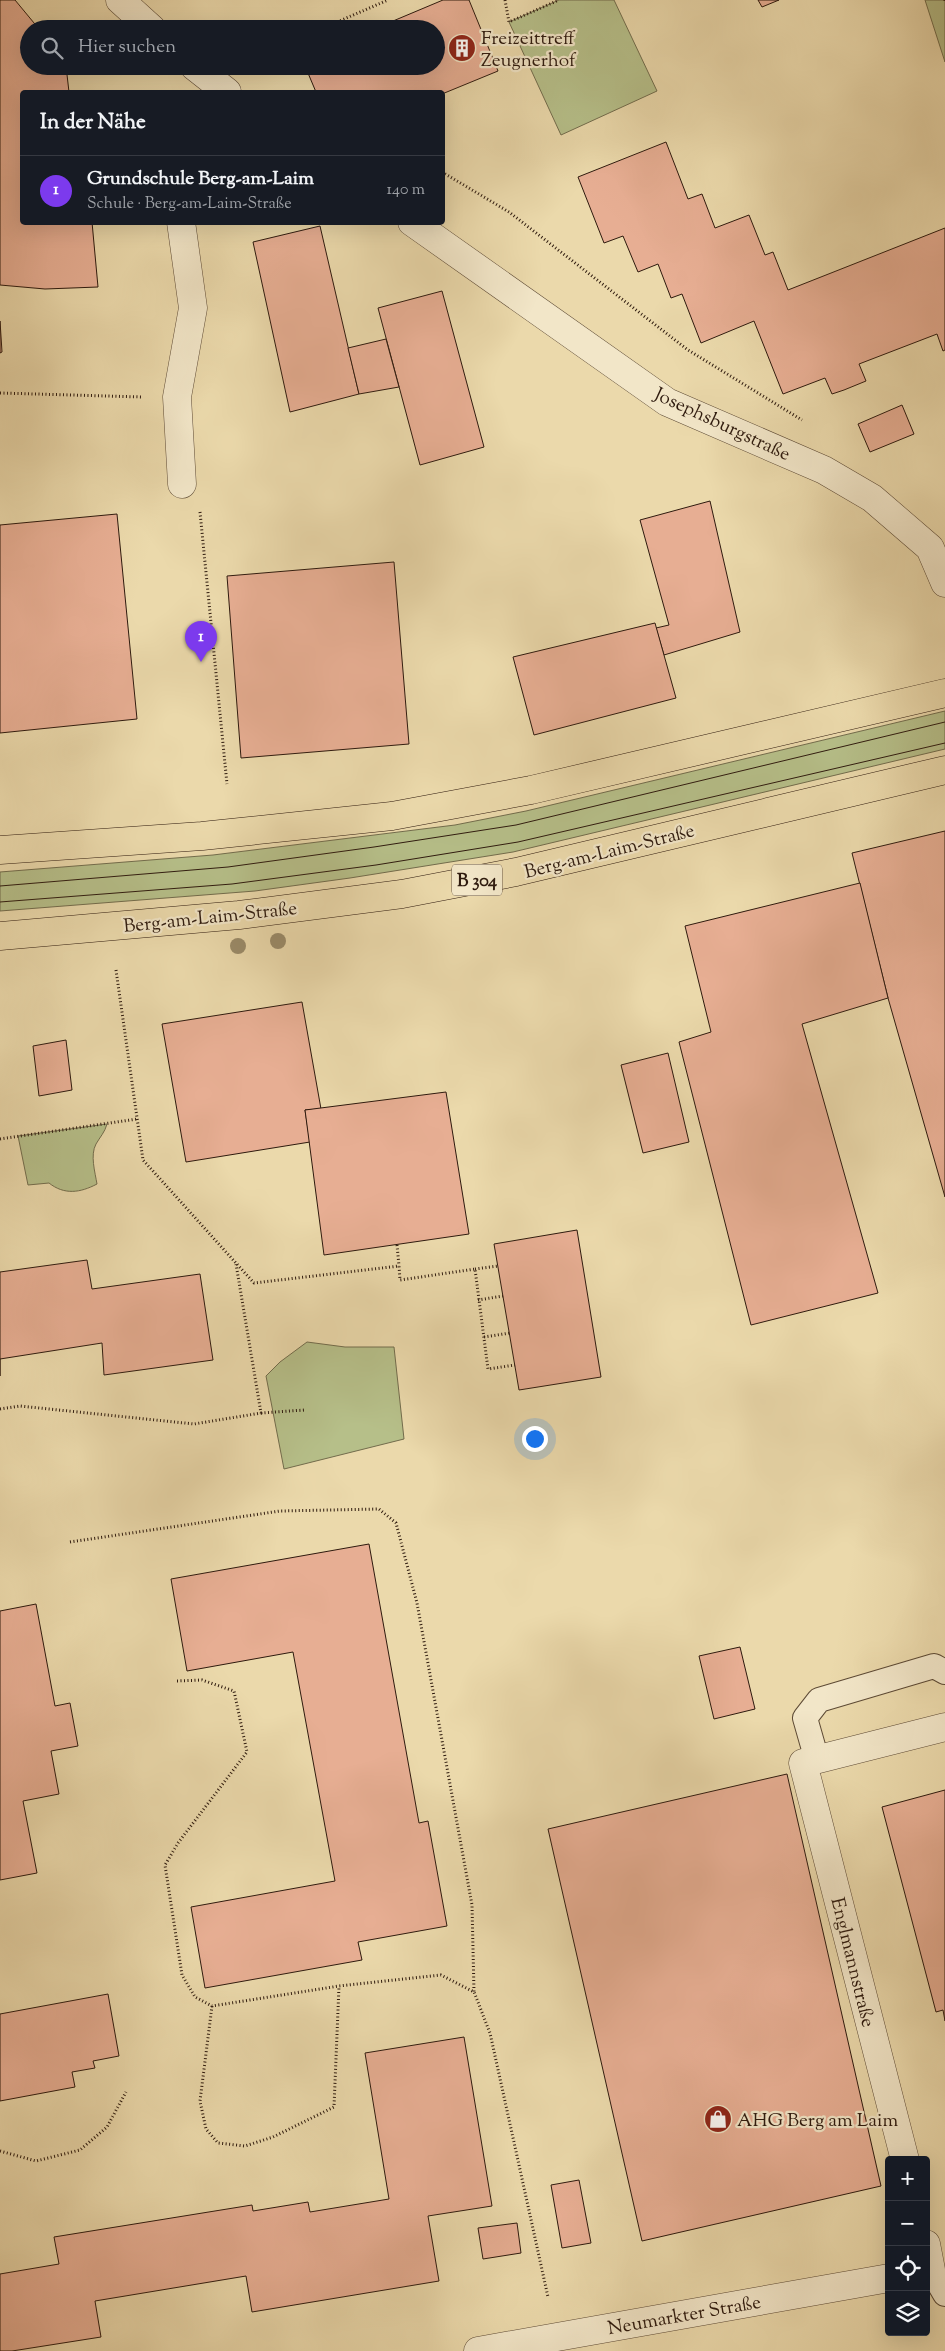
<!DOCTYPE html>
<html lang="de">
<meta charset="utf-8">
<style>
:root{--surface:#171b24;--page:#20242c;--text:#f1f3f6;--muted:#9ea1a6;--line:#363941;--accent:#7c3aed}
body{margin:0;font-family:"Sorts Mill Goudy",serif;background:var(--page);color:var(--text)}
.controls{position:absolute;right:15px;bottom:15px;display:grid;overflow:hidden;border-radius:5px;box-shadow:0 5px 20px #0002}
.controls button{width:45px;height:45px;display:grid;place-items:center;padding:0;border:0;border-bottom:1px solid var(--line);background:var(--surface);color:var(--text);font:25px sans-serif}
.you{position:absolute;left:534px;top:1438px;width:18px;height:18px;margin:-12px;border:4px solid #fff;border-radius:50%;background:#1a73e8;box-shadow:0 0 0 8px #1a73e833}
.badge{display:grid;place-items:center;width:32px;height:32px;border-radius:50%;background:var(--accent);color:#fff;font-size:16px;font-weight:700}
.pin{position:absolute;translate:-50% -41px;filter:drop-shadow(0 1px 2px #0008)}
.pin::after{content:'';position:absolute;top:26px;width:18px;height:15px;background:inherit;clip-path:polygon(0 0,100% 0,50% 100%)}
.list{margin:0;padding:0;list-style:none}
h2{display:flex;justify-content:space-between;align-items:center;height:65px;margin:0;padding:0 20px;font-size:21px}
h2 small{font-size:16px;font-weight:400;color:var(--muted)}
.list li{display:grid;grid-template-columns:32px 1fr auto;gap:15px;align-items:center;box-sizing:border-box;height:70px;padding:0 20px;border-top:1px solid var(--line)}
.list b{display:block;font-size:19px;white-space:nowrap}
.list p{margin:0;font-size:16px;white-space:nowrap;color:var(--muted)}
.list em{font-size:16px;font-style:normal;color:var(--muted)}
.icon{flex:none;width:28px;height:28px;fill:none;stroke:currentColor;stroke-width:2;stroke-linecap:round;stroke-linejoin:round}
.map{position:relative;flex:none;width:945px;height:2351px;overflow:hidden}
.search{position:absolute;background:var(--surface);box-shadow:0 5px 20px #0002;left:20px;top:20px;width:425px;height:55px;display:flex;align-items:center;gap:12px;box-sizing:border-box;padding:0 18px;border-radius:28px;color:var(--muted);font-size:19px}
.panel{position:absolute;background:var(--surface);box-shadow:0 5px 20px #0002;left:20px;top:90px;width:425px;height:135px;border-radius:5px}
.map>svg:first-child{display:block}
.green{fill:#b6bf89;stroke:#726c4c}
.building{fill:#e7ae93;stroke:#2e1a0e}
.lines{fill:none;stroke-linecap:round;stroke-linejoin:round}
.service-casing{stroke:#5d4a35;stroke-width:26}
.minor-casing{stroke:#5d4a35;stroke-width:29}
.primary-casing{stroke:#2e1a0e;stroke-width:29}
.path{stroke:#2e1a0e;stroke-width:3;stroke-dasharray:1 2.5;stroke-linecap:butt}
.service{stroke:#f2e6c8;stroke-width:24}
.minor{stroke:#f2e6c8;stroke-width:28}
.primary{stroke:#ebd9ab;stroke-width:28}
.tram{stroke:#2e1a0e;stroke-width:1}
.tree{fill:#9a8b69}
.labels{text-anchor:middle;stroke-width:4.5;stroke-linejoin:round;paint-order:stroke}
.shield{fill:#f2e6c8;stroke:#695746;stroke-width:1}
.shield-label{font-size:18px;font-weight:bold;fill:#2e1a0e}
.poi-label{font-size:19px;fill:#2e1a0e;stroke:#f2e6c8;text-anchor:start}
.street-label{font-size:19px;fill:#2e1a0e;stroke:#f2e6c8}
</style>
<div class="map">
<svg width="945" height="2351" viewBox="0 0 945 2351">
<rect width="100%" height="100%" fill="#ebd9ab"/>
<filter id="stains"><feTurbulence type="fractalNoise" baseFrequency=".004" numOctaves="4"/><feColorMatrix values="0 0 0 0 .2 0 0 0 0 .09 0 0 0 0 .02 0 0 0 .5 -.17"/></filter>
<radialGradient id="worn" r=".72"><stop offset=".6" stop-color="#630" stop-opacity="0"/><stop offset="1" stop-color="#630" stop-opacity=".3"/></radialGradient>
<!-- green -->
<g class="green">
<path d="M559,0h55l43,91 -96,44 -52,-113z"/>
<path d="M925,0h20v62z"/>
<path d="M945,711v38l-432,103 -163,26 -95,13 -255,20v-39l213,-17 242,-30 71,-14z"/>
<path d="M107,1124c-2,8 -7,13 -11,20 -6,11 -1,28 1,40 -17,9 -33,11 -48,-1l-21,2 -10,-49z"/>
<path d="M307,1342l38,5h49l10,92 -120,30 -18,-93 14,-14z"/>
</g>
<!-- building -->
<g class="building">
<path d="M0,0h15l24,29h-10v37h37l3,26h-47v130h70l6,65 -53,2 -45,-4z"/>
<path d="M443,0h26l29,71 -56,23 -126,-2 -11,-26h131v-37h-62z"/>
<path d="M758,0h21l-17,7z"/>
<path d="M666,142l22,57 14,-5 13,34 34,-13 16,40 8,-3 15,38 157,-62v122l-2,1 -6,-17 -78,30 7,17 -22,9 -12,4 -7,-16 -42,16 -29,-73 -53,22 -19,-49 -11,4 -13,-34 -20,8 -15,-36 -19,7 -26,-66z"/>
<path d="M320,226l39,168 -69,18 -37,-170z"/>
<path d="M442,291l42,156 -64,18 -42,-157z"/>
<path d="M0,321l2,31 -2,1z"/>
<path d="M386,339l13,48 -40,7 -11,-46z"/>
<path d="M902,405l12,29 -44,18 -12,-28z"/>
<path d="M710,501l30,131 -76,23 -8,-27 13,-3 -29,-105z"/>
<path d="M117,514l20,205 -137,14v-208z"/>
<path d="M394,562l15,182 -168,14 -14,-182z"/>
<path d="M655,623l21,75 -142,37 -21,-78z"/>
<path d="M945,831v366l-57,-199 -36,-145z"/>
<path d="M860,883l28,115 -86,26 76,269 -127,32 -72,-283 32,-10 -26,-106z"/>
<path d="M302,1002l19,107 -16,1 5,32 -124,20 -24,-138z"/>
<path d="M66,1040l6,50 -33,6 -6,-50z"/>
<path d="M668,1053l21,89 -46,11 -22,-88z"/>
<path d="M446,1092l23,142 -145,21 -19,-145z"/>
<path d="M577,1230l24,147 -82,13 -25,-146z"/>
<path d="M87,1260l5,29 108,-15 13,86 -109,15 -2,-32 -102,16v17v-104z"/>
<path d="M369,1544l50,279 9,-2 19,105 -89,16 4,18 -157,28 -14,-81 144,-26 -42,-229 -106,19 -16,-92z"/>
<path d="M36,1604l19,102 15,-3 8,43 -27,5 8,43 -36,7 14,72 -37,7v-269z"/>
<path d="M740,1647l15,62 -41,10 -15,-63z"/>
<path d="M787,1774l94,412 -239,55 -94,-412z"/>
<path d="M945,1790v231l-2,-11 -7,2 -54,-205z"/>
<path d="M108,1994l11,62 -26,5 2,7 -23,4 3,15 -75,14v-87z"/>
<path d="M464,2037l28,169 -64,10 11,65 -187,31 -6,-36 -151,25 6,36 -89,14h-12v-77l59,-10 -5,-27 198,-32 1,6 55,-9 2,10 79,-13 -24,-146z"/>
<path d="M579,2180l12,63 -29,5 -11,-63z"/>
<path d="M517,2223l4,30 -38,6 -5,-31z"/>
</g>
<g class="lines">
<!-- service casing -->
<g class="service-casing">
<g id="service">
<path d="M817,1760l-12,-42 14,-18 115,-34 11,6"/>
<path d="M931,2270l14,24"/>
</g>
</g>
<!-- minor casing -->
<g class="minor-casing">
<g id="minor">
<path d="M120,0l32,29"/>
<path d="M194,66l33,26"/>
<path d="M181,222l12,86 -16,89 5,87"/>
<path d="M412,222l255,180 157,68 48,28 58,50 15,35"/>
<path d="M905,2160l-102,-397 142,-36"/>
<path d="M926,2244l5,26"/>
<path d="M478,2351l411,-73"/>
</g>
</g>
<!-- primary casing -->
<g class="primary-casing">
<g id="primary">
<path d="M0,850l202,-14 190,-20 139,-26 414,-97"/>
<path d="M0,936l239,-21 163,-21 114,-22 429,-102"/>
</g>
</g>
<!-- path -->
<g class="path">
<path d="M505,0l4,22 50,-22"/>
<path d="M945,0v1"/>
<path d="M321,29l67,-29"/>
<path d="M442,172l67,40 179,138 114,70"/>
<path d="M0,393l142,4"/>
<path d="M200,512l27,272"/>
<path d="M116,970l27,190 111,123 145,-17 1,14 75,-11 13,100 27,-4"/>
<path d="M0,1139l137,-20"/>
<path d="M397,1245l2,21"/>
<path d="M475,1269l23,-3"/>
<path d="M478,1300l25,-4"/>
<path d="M484,1337l26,-4"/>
<path d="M0,1409l20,-3 174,18 67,-11 -25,-149"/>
<path d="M261,1413l44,-3"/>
<path d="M70,1542l210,-31 99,-2 17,14 21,80 55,302 2,87"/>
<path d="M177,1681l25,-1 32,11 13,61 -69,91 -13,22 17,110 13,22 17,9 127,-20 102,-11 33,17 16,41 58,264"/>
<path d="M212,2006l-12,95 6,28 12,14 27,3 28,-9 61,-30 5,-121"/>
<path d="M0,2151l36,10 44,-11 27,-23 19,-35"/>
</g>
<!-- service -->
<use href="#service" class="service"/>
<!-- minor -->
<use href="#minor" class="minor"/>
<!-- primary -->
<use href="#primary" class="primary"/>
<!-- tram -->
<g class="tram">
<path d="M0,886l228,-19 146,-20 142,-22 429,-103"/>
<path d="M0,902l232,-18 144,-19 142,-23 427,-99"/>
</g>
</g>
<!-- trees -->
<g class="tree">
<circle cx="278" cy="941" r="8"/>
<circle cx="238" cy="946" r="8"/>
</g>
<!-- icons -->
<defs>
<g id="building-disc" transform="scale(1.4375)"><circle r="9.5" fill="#8f2418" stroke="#f2e6c8"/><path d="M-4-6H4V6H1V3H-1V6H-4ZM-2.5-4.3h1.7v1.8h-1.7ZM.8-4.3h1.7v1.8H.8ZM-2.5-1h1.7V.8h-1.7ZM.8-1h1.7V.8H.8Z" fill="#fff"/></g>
<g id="shop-disc" transform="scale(1.4375)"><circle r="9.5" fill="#8f2418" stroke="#f2e6c8"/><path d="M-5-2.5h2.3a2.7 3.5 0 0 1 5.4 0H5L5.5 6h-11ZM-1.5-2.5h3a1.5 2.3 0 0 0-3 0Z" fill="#fff"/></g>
</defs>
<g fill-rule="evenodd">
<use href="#building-disc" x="462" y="48"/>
<use href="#shop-disc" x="718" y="2119"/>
</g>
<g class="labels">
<!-- shield labels -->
<rect class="shield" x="452" y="864.5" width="50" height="31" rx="4"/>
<g class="shield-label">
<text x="477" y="886">B 304</text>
</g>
<!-- poi labels -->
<g class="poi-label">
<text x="481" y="44">Freizeittreff<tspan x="481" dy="22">Zeugnerhof</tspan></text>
<text x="737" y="2126">AHG Berg am Laim</text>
</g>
<!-- street labels -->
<g class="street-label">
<text transform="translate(723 423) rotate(25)" y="7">Josephsburgstraße</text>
<text transform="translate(609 850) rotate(-14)" y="7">Berg-am-Laim-Straße</text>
<text transform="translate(210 916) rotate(-6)" y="7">Berg-am-Laim-Straße</text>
<text transform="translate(854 1962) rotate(76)" y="7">Englmannstraße</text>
<text transform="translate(684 2314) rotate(-10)" y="7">Neumarkter Straße</text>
</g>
</g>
<rect width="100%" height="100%" filter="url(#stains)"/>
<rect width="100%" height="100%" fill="url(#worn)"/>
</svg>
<div class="controls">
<button>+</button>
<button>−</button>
<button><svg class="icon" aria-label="locate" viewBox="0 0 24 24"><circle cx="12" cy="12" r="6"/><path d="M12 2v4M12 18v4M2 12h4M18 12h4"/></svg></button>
<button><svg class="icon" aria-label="layers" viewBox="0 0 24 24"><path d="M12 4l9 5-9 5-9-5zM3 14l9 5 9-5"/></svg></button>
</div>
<div class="you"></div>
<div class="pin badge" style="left:201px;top:662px">1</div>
<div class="search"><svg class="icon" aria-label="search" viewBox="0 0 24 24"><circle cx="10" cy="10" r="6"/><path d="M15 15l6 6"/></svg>Hier suchen</div>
<section class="panel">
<h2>In der Nähe<small></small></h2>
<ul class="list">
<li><span class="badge">1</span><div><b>Grundschule Berg-am-Laim</b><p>Schule · Berg-am-Laim-Straße</p></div><em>140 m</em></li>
</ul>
</section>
</div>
